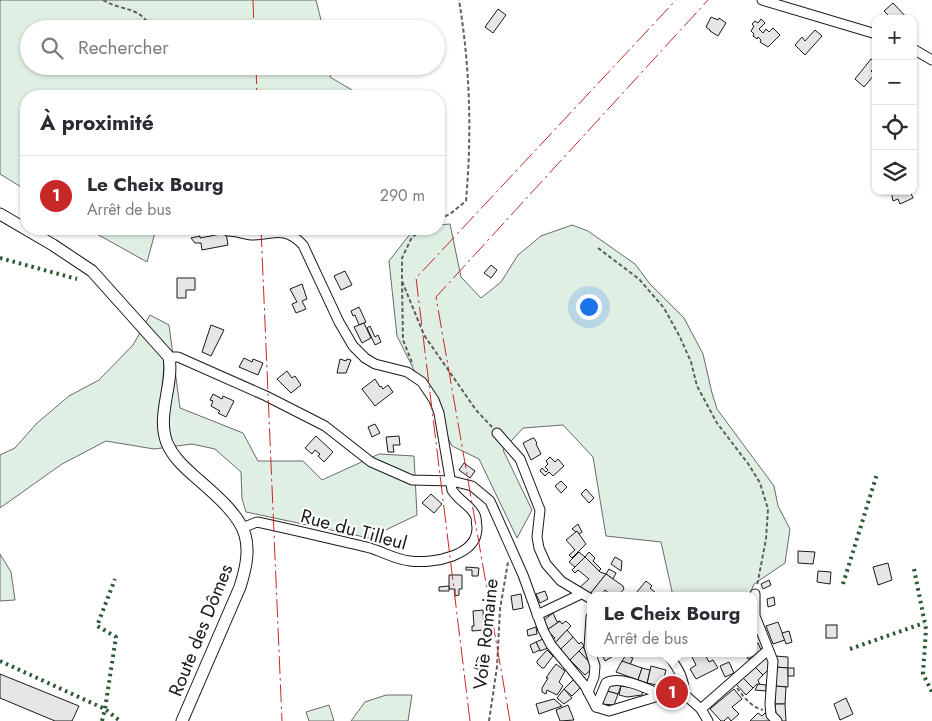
<!DOCTYPE html>
<html lang="fr">
<meta charset="utf-8">
<style>
:root{--surface:#fff;--page:#f2f2f3;--text:#2b2b33;--muted:#7c7c81;--line:#e1e1e2;--accent:#c62828}
body{margin:0;font-family:Jost,sans-serif;background:var(--page);color:var(--text)}
.controls{position:absolute;right:15px;top:15px;display:grid;overflow:hidden;border-radius:10px;box-shadow:0 1px 4px #0004}
.controls button{width:45px;height:45px;display:grid;place-items:center;padding:0;border:0;border-bottom:1px solid var(--line);background:var(--surface);color:var(--text);font:25px sans-serif}
.you{position:absolute;left:588px;top:306px;width:18px;height:18px;margin:-12px;border:4px solid #fff;border-radius:50%;background:#1a73e8;box-shadow:0 0 0 8px #1a73e833}
.badge{display:grid;place-items:center;width:32px;height:32px;border-radius:50%;background:var(--accent);color:#fff;font-size:16px;font-weight:700}
.pin{position:absolute;translate:-50% -50%;border:2px solid #fff;box-shadow:0 1px 5px #0006}
.popup{position:absolute;left:587px;top:592px;width:170px;height:65px;box-sizing:border-box;display:grid;place-content:center;border-radius:10px;background:var(--surface);filter:drop-shadow(0 1px 4px #0005);font-size:16px;white-space:nowrap;color:var(--muted)}
.popup b{font-size:19px;color:var(--text)}
.popup::after{content:'';position:absolute;left:50%;top:100%;margin-left:-10px;border:10px solid transparent;border-top-color:var(--surface)}
.list{margin:0;padding:0;list-style:none}
h2{display:flex;justify-content:space-between;align-items:center;height:65px;margin:0;padding:0 20px;font-size:21px}
h2 small{font-size:16px;font-weight:400;color:var(--muted)}
.list li{display:grid;grid-template-columns:32px 1fr auto;gap:15px;align-items:center;box-sizing:border-box;height:80px;padding:0 20px;border-top:1px solid var(--line)}
.list b{display:block;font-size:19px;white-space:nowrap}
.list p{margin:0;font-size:16px;white-space:nowrap;color:var(--muted)}
.list em{font-size:16px;font-style:normal;color:var(--muted)}
.icon{flex:none;width:28px;height:28px;fill:none;stroke:currentColor;stroke-width:2;stroke-linecap:round;stroke-linejoin:round}
.map{position:relative;flex:none;width:932px;height:721px;overflow:hidden}
.search{position:absolute;background:var(--surface);box-shadow:0 1px 4px #0004;left:20px;top:20px;width:425px;height:55px;display:flex;align-items:center;gap:12px;box-sizing:border-box;padding:0 18px;border-radius:28px;color:var(--muted);font-size:19px}
.panel{position:absolute;background:var(--surface);box-shadow:0 1px 4px #0004;left:20px;top:90px;width:425px;height:145px;border-radius:20px}
.map>svg:first-child{display:block}
.green{fill:#e0efe3;stroke:#6a6a6a}
.building{fill:#e6e6e6;stroke:#1a1a1a}
.lines{fill:none;stroke-linecap:round;stroke-linejoin:round}
.street-casing{stroke:#1a1a1a;stroke-width:11}
.secondary-casing{stroke:#1a1a1a;stroke-width:13}
.path{stroke:#5f5f5f;stroke-width:2;stroke-dasharray:4 2.5;stroke-linecap:butt}
.street{stroke:#fff;stroke-width:9}
.secondary{stroke:#fff;stroke-width:11}
.hedge{stroke:#2b5a34;stroke-width:4;stroke-dasharray:2.5 4;stroke-linecap:butt}
.power{stroke:#c62828;stroke-width:1;stroke-dasharray:18 4 2.5 4;stroke-linecap:butt}
.labels{text-anchor:middle;stroke-width:4;stroke-linejoin:round;paint-order:stroke}
.street-label{font-size:19px;fill:#1a1a1a;stroke:#fff}
</style>
<div class="map">
<svg width="932" height="721" viewBox="0 0 932 721">
<rect width="100%" height="100%" fill="#fff"/>
<!-- green -->
<g class="green">
<path d="M0,0h316l5,20 5,9h-297v37h304l-3,11 32,19h-336v94l-26,-16z"/>
<path d="M450,224l11,53 20,21 20,-16 17,-27 23,-19 31,-11 16,6 47,33 15,20 34,34 19,36 9,39 5,16 57,77 4,20 12,23 -5,34 -31,21 -5,12h-76l-12,-54 -55,-6 -13,-79 -30,-32 -40,3 -20,22 29,60 -15,28 -38,-79 -27,-13 -55,-110 -8,-75 25,-32h25v-4z"/>
<path d="M88,229h68l-9,33z"/>
<path d="M150,315l19,10 11,83 63,25 15,28h45l19,19 57,-26 35,2 3,59 -48,23 -123,-26 -4,-13 -1,-27 -26,-23 -23,-5 -38,5 -48,-8 -44,23 -62,44v-53l15,-7 22,-25 32,-27 30,-16 34,-35z"/>
<path d="M0,554l11,18 4,28 -15,1z"/>
<path d="M386,695h26l-4,26h-57l14,-19z"/>
<path d="M329,705l5,16h-25l-3,-9z"/>
</g>
<!-- building -->
<g class="building">
<path d="M893,3l15,16h-16l-2,-4 -1,1 -5,-5z"/>
<path d="M498,9l8,6 -13,18 -8,-6z"/>
<path d="M711,17l7,3 1,-2 7,5 -8,13 -8,-5v-1l-4,-3z"/>
<path d="M761,19l4,4 -6,6 4,4 3,-4 3,3 4,-4 7,7 -12,12 -8,-5 1,-2 -3,-3 -1,2 -4,-3 1,-2 -3,-3 3,-5 -2,-2 3,-3 3,2z"/>
<path d="M815,30l7,6 -17,19 -10,-10 7,-8 3,4z"/>
<path d="M871,59l5,3v4l-5,5 4,3 -11,13 -9,-8z"/>
<path d="M891,191h19l3,7 -13,6 -2,-5 -5,2z"/>
<path d="M226,233l2,12 -26,5 -1,-7h-6l-4,-5 9,-2v2z"/>
<path d="M491,265l6,5 -6,8 -7,-5z"/>
<path d="M345,271l7,14 -11,5 -7,-14z"/>
<path d="M177,278h18v12h-9v8h-9z"/>
<path d="M302,284l5,15 -5,2 4,8 -10,4 -4,-9 5,-2 -7,-13z"/>
<path d="M359,307l7,15 -7,3 -4,-10 -2,1 -2,-5z"/>
<path d="M364,323l7,15 -9,5 -8,-16z"/>
<path d="M211,325l13,5 -13,26 -9,-4z"/>
<path d="M370,326l5,11 3,-2 3,7 -6,3 -8,-17z"/>
<path d="M244,358l8,4 1,-3 10,4 -5,12 -19,-8z"/>
<path d="M340,359l6,2 1,-2 4,1 -5,13h-9z"/>
<path d="M287,371l5,7 3,-2 6,9 -10,8 -14,-14z"/>
<path d="M375,379l5,8 1,-1 2,3 5,-4 5,7 -18,14 -13,-17z"/>
<path d="M213,394l9,5 1,-3 11,5 -8,16 -8,-4 2,-2 -9,-5 2,-5 -3,-1z"/>
<path d="M375,424l5,9 -8,4 -4,-10z"/>
<path d="M316,436l17,16 -9,10 -6,-6 2,-2 -5,-4 -3,4 -7,-6z"/>
<path d="M399,436l1,9h-7l1,7h-6l-2,-15z"/>
<path d="M533,438h1l3,5 -1,1 5,10 -10,6 -8,-17z"/>
<path d="M550,457l5,5 3,-3 6,7 -11,10 -4,-4 -4,4 -5,-5 2,-3 4,4 2,-2 -3,-3 3,-3 -2,-3z"/>
<path d="M464,463l11,8 -5,7 -11,-8z"/>
<path d="M561,481l6,6 -6,6 -6,-7z"/>
<path d="M586,489l8,9 -5,5 -8,-9z"/>
<path d="M431,494l11,10 -8,9 -12,-10z"/>
<path d="M578,524l4,8 -3,2 -7,-5z"/>
<path d="M577,531l9,13 -14,14 -3,-3 6,-5 -9,-10z"/>
<path d="M798,551l17,1 -2,12 -15,-1z"/>
<path d="M579,552l6,5 -10,10 -6,-5z"/>
<path d="M589,552l6,6 -2,3 8,8 -2,2 -14,-14z"/>
<path d="M585,557l15,15 6,2 -16,20 -11,-6 10,-9 -11,-9 -3,3 -3,-3z"/>
<path d="M615,557l7,4 -1,10 -10,-7z"/>
<path d="M888,563l4,17 -14,5 -5,-18z"/>
<path d="M466,567l13,1 -1,8h-6v-6h-6z"/>
<path d="M609,569l7,4 -3,6 -7,-5z"/>
<path d="M818,571l13,1 -1,12 -13,-2z"/>
<path d="M606,574l17,12 1,3 -6,7h-6l-7,-6 -4,6 -11,-2z"/>
<path d="M449,575h13v14h-3v6l-4,1v-7h-6z"/>
<path d="M769,580l2,5 -8,4 -2,-5z"/>
<path d="M646,581l6,5 -2,2 7,6 -2,2h-15l-4,-3z"/>
<path d="M449,586v5h-10v-4z"/>
<path d="M545,591l3,8 -8,4 -4,-9z"/>
<path d="M521,594l2,14 -10,2 -2,-14z"/>
<path d="M774,597l1,8 -7,2 -1,-8z"/>
<path d="M483,610l1,20 -12,1v-5h2l-1,-15z"/>
<path d="M553,613l4,9 3,-1 -13,9 -3,-10z"/>
<path d="M560,621l2,3 4,-3 5,5 -17,18 -2,-4 3,-2 -8,-8z"/>
<path d="M778,622l7,18 -12,4 -7,-18z"/>
<rect x="826" y="625" width="11" height="13"/>
<path d="M536,627l1,7 -9,2 -1,-6z"/>
<path d="M567,630l6,7 -13,13 -6,-6z"/>
<path d="M789,631l3,11 -6,2 -4,-11z"/>
<path d="M573,637l6,7 2,-2 3,4 -14,14 -10,-10z"/>
<path d="M543,639l5,9 -8,3 -4,-9z"/>
<path d="M536,642l4,8 -7,3 -3,-8z"/>
<path d="M758,643l4,9 -14,7 -3,-6h8v-8z"/>
<path d="M583,647l6,8 -3,4 -7,-8z"/>
<path d="M547,650l6,6 -9,12h-2l-5,-5v-2z"/>
<path d="M579,651l15,16 -9,8 -15,-15z"/>
<path d="M601,653h14v2l-10,6z"/>
<path d="M699,653h5l5,9 4,-2 5,8 -22,11 -6,-10 6,-4 -4,-8z"/>
<path d="M765,654l5,9v5l-7,7 -9,-9z"/>
<path d="M626,655l7,3 -3,7 -8,-4z"/>
<path d="M775,656l13,1v11l-13,-1z"/>
<path d="M478,657l10,3 -3,11 -11,-3z"/>
<path d="M622,661l20,7 -4,12 -22,-8z"/>
<path d="M729,662l5,11 -9,4 -5,-11z"/>
<path d="M556,664l9,7 -6,11 4,4 -6,9 -10,-5 -1,4 -4,-2v-4l6,-10h-2l4,-6z"/>
<path d="M651,666l15,4 -4,16 -15,-3z"/>
<path d="M754,666l9,9 -5,5 2,5 -3,-1 -4,4 -10,-10z"/>
<path d="M775,667l13,1v19l-13,-1z"/>
<path d="M642,668l8,2 -3,13 -9,-3z"/>
<rect x="788" y="668" width="6" height="8"/>
<path d="M0,674l79,32 -7,15h-17l-55,-23z"/>
<path d="M576,677l6,9 -10,10 -8,-7z"/>
<path d="M743,678l10,10 -7,7 -10,-11z"/>
<path d="M610,682l11,4 -3,8 -11,-3z"/>
<path d="M758,684l8,1v6l-11,-1z"/>
<path d="M621,686l22,3 -1,6 -15,2 -8,-2z"/>
<path d="M775,686l11,1 -1,17h-10z"/>
<path d="M564,689l8,9 -8,6 -7,-6z"/>
<path d="M734,689l8,10 -10,8 7,7 -8,7 -3,-4 -4,4h-3l-11,-12z"/>
<path d="M607,691l11,3 -4,11 -12,-1z"/>
<path d="M846,698l7,16 -13,6 -6,-16z"/>
<path d="M554,699l8,7 -23,8 -3,-10z"/>
<path d="M775,704h10l1,17h-4l-4,-3 -2,-4z"/>
<path d="M568,705l6,15 -14,1 -4,-11z"/>
<path d="M758,713l4,3 3,-3 6,6 -2,2h-19z"/>
</g>
<g class="lines">
<!-- street casing -->
<g class="street-casing">
<g id="street">
<path d="M762,0l114,34"/>
<path d="M913,49l19,11"/>
<path d="M228,231c8,0 15,3 23,4 23,0 33,-10 52,10l36,77 14,24 12,12 10,6 32,8 15,10 12,18 5,13 13,77c7,11 19,16 23,25 2,3 1,8 2,12 1,29 -44,37 -67,34 -13,-1 -27,-9 -40,-13 -38,-9 -75,-18 -113,-26l-15,6"/>
<path d="M169,357h9l88,39 59,30 46,36 41,18 40,1 20,5 18,15 33,74 20,55 8,15 34,41 11,21 13,4 53,-16 22,-1 17,15 7,12"/>
<path d="M497,433l23,26 20,51 -3,27 2,11 7,16 15,17 30,18"/>
<path d="M755,594v22l18,45 -3,43 1,11 6,6"/>
<path d="M537,615l44,-21"/>
<path d="M667,653c9,13 18,24 17,41"/>
<path d="M588,692l6,-15 1,-11 -6,-19 2,-30"/>
<path d="M596,707l10,-24c14,-8 42,6 56,12"/>
<path d="M701,709l67,-59"/>
</g>
</g>
<!-- secondary casing -->
<g class="secondary-casing">
<path id="secondary" d="M0,214l53,31 39,26 77,86c5,28 -13,58 -2,86 6,14 16,23 26,32 17,15 46,38 52,60 5,17 0,36 -5,52l-58,134"/>
</g>
<!-- path -->
<g class="path">
<path d="M103,0c20,12 36,5 49,29"/>
<path d="M439,219l11,-5 16,-13c6,-68 4,-134 -7,-201"/>
<path d="M421,229l-10,10 -9,19v23l22,54 52,75 16,17"/>
<path d="M598,248l41,31 25,29 16,29 11,25 6,24 20,37 32,42 11,18 8,26 -2,30 -9,47"/>
<path d="M402,282l1,58 10,25"/>
<path d="M737,688c7,9 14,19 26,22"/>
<path d="M489,721l8,-54 3,-58 8,-47"/>
</g>
<!-- street -->
<use href="#street" class="street"/>
<!-- secondary -->
<use href="#secondary" class="secondary"/>
<!-- hedge -->
<g class="hedge">
<path d="M0,258l77,21"/>
<path d="M914,569l12,60 -3,45 9,18"/>
<path d="M843,584l34,-110"/>
<path d="M850,649l74,-26"/>
<path d="M0,661l105,48 15,12"/>
<path d="M102,721l3,-12 11,-72 -19,-11 18,-47"/>
</g>
<!-- power -->
<g class="power">
<path d="M253,0l1,29"/>
<path d="M256,66l1,30"/>
<path d="M261,229l21,492"/>
<path d="M470,721l-54,-443 260,-278"/>
<path d="M510,721l-74,-424 272,-297"/>
</g>
</g>
<g class="labels">
<!-- street labels -->
<g class="street-label">
<text transform="translate(354 529) rotate(15)" y="7">Rue du Tilleul</text>
<text transform="translate(200 630) rotate(-68)" y="7">Route des Dômes</text>
<text transform="translate(485 634) rotate(-84)" y="7">Voie Romaine</text>
</g>
</g>
</svg>
<div class="controls">
<button>+</button>
<button>−</button>
<button><svg class="icon" aria-label="locate" viewBox="0 0 24 24"><circle cx="12" cy="12" r="6"/><path d="M12 2v4M12 18v4M2 12h4M18 12h4"/></svg></button>
<button><svg class="icon" aria-label="layers" viewBox="0 0 24 24"><path d="M12 4l9 5-9 5-9-5zM3 14l9 5 9-5"/></svg></button>
</div>
<div class="you"></div>
<div class="pin badge" style="left:672px;top:692px">1</div>
<div class="popup"><b>Le Cheix Bourg</b>Arrêt de bus</div>
<div class="search"><svg class="icon" aria-label="search" viewBox="0 0 24 24"><circle cx="10" cy="10" r="6"/><path d="M15 15l6 6"/></svg>Rechercher</div>
<section class="panel">
<h2>À proximité<small></small></h2>
<ul class="list">
<li><span class="badge">1</span><div><b>Le Cheix Bourg</b><p>Arrêt de bus</p></div><em>290 m</em></li>
</ul>
</section>
</div>
